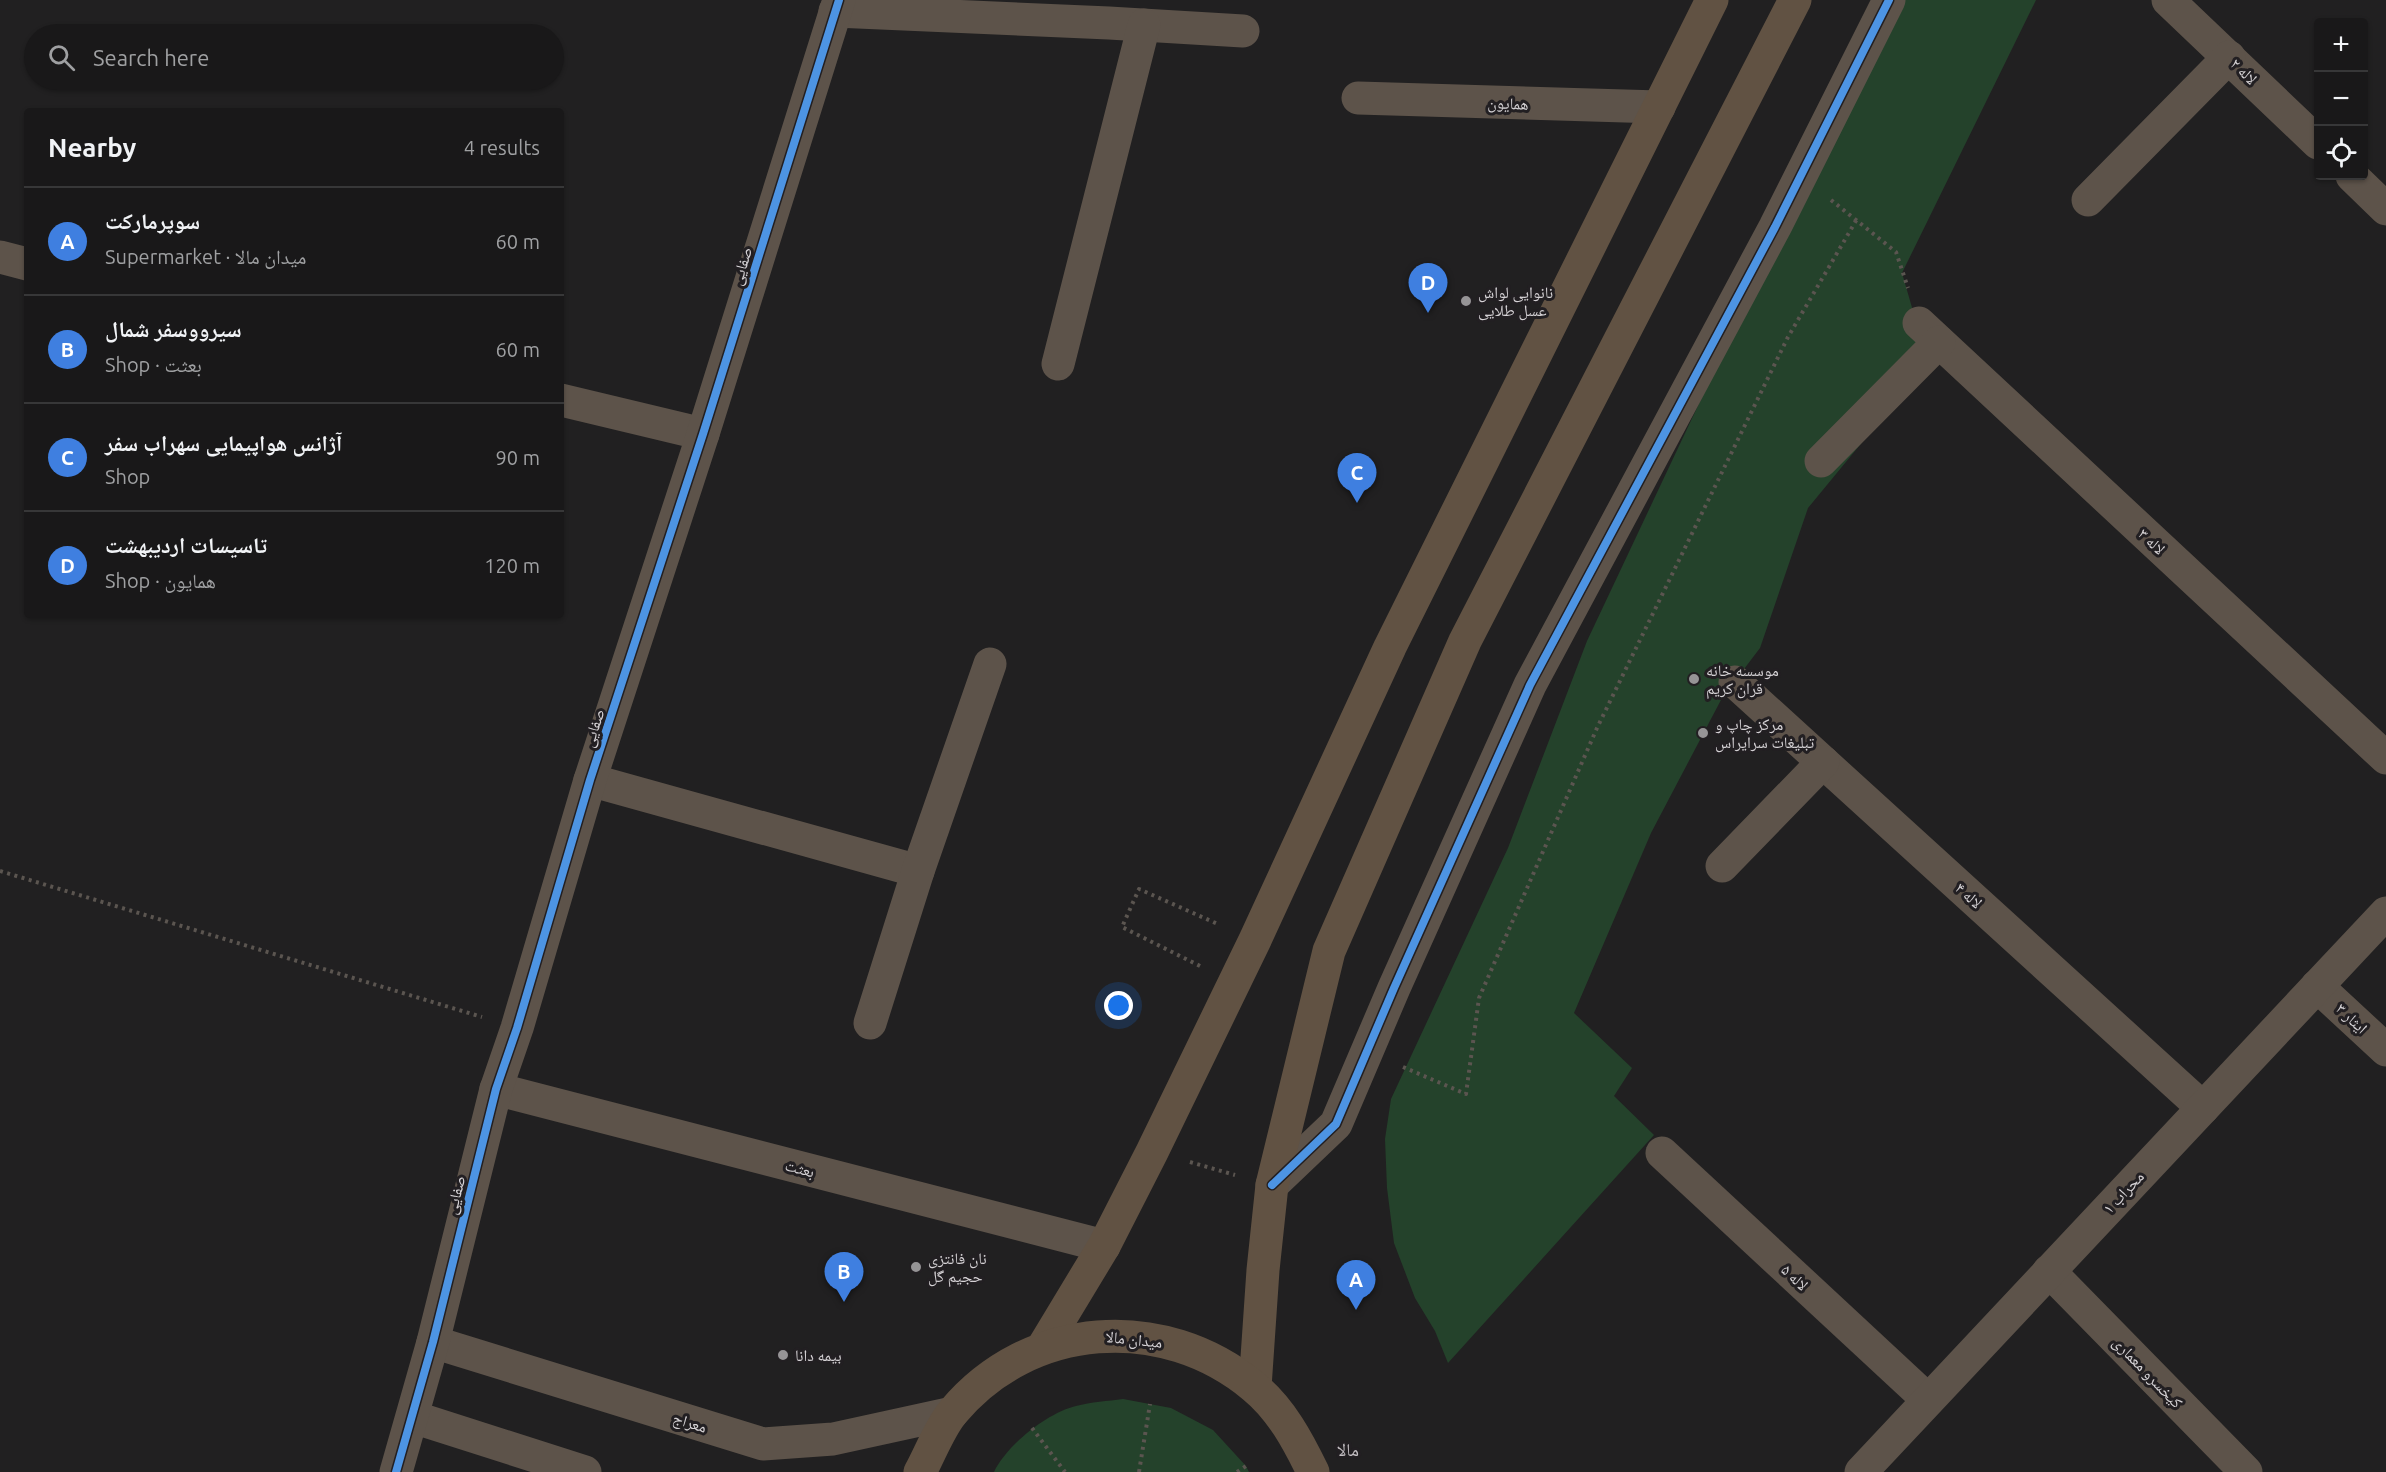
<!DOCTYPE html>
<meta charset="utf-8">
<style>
:root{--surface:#191819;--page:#262526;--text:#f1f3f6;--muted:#9fa0a2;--line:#373738;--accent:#0f766e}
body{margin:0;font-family:Ubuntu,"Noto Naskh Arabic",sans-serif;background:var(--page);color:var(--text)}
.controls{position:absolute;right:18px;top:18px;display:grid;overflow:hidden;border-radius:6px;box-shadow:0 2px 4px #0004}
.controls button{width:54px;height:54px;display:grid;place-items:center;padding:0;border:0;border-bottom:2px solid var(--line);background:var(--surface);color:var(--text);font:30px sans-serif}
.you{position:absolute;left:1119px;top:1006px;width:21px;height:21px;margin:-15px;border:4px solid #fff;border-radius:50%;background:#1a73e8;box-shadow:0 0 0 9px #1a73e833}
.badge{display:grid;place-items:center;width:39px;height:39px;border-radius:50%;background:var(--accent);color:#fff;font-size:20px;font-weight:700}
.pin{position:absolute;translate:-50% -50px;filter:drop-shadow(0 2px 3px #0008)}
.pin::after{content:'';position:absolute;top:32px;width:21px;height:18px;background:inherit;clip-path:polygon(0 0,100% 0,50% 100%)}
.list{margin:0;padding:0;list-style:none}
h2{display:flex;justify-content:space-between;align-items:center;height:78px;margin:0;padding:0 24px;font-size:26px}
h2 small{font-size:20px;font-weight:400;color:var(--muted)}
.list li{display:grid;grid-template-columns:39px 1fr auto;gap:18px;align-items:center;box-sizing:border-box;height:108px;padding:0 24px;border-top:2px solid var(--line)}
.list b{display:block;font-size:22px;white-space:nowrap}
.list p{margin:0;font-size:20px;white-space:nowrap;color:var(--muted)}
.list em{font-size:20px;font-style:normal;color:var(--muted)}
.icon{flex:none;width:33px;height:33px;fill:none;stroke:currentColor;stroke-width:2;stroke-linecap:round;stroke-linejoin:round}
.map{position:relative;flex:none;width:2386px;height:1472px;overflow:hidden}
.search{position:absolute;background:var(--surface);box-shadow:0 2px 4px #0004;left:24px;top:24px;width:540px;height:66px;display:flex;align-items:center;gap:15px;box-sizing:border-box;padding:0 21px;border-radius:33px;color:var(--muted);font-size:22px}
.panel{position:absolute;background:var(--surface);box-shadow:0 2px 4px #0004;left:24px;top:108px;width:540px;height:510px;border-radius:6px}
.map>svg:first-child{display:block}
.green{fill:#24422b}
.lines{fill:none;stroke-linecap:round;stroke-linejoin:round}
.path{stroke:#5b5550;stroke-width:4;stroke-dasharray:3 4.5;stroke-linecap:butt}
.minor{stroke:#5d534a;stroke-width:33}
.major{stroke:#615243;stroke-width:33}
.cycleway-casing{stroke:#221f22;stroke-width:11}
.cycleway{stroke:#4d94e3;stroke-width:8}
.poi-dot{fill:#969496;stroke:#221f22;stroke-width:2}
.labels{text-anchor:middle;stroke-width:6;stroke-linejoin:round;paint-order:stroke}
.street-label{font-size:16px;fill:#d5d2d5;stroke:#221f22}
.poi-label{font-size:16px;fill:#d5d2d5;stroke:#221f22;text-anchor:start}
.neighbourhood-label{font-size:18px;fill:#c3bec2;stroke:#221f22}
</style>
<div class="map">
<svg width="2386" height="1472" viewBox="0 0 2386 1472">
<rect width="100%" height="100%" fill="#212021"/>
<!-- green -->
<g class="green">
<path d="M1905,0h131l-134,273 22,76 -13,34 -103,125 -48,140 -38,50 -71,135 -77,180 58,55 -18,28 40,39 -206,228 -13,-32 -20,-33 -21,-55 -7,-55 -2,-49 6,-40 117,-251 79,-207 142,-301z"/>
<path d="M1123,1399l48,9 42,22 33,36 3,6h-255c13,-27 53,-59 82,-66 15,-4 32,-5 47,-7z"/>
</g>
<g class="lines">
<!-- path -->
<g class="path">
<path d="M1831,200l65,52 12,36"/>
<path d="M0,871l482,146"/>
<path d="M1200,966l-78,-39 17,-38 81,36"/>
<path d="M1403,1067l63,27 13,-96 118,-270 191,-391 69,-118"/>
<path d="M1190,1162l45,13"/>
<path d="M1032,1428l33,44"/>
<path d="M1139,1472l11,-68"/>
<path d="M1237,1472l9,-6"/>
</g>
<!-- minor -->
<g class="minor">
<path d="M2168,0l150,143"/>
<path d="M835,11l274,12 134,8"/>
<path d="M1358,98l301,9"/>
<path d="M2352,176l34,33"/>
<path d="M2088,200l141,-143"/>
<path d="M0,257l27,7"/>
<path d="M1919,323l467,435"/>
<path d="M1058,364l86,-339"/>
<path d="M561,400l142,34"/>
<path d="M1821,461l118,-119"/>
<path d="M1735,682l468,426"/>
<path d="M590,780l328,91"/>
<path d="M1722,866l101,-104"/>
<path d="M2317,986l69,64"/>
<path d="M870,1023l48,-152 72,-207"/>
<path d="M496,1089l608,157"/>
<path d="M1662,1153l266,247"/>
<path d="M1272,1185l64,-61 58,-136 136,-303 245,-458 114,-227"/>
<path d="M2049,1271l197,201"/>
<path d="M433,1342l330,102 70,-5 119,-26"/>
<path d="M413,1417l172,55"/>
<path d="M396,1472l37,-130 63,-253 21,-61 73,-248 113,-346 136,-434"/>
<path d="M1861,1472l525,-559"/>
</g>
<!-- major -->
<g class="major">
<path d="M1043,1347l61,-101 48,-94 103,-212 135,-293 322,-647"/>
<path d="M1255,1387l8,-117 9,-85 57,-234 136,-310 330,-641"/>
<path d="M920,1472c10,-18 20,-45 33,-60 76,-91 210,-101 301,-25 27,22 44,54 59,85"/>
</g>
<!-- cycleway casing -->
<g class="cycleway-casing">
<g id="cycleway">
<path d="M1272,1185l64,-61 58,-136 136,-303 245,-458 114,-227"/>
<path d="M396,1472l37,-130 63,-253 21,-61 73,-248 113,-346 136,-434"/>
</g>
</g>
<!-- cycleway -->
<use href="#cycleway" class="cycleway"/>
</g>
<!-- markers -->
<g class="poi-dot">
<circle cx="1466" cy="301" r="6"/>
<circle cx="1694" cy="679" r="6"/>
<circle cx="1703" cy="733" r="6"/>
<circle cx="916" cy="1267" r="6"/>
<circle cx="783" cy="1355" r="6"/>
</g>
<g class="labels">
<!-- street labels -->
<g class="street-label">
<text transform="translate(2244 71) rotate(44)" y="6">لاله ۲</text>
<text transform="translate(1508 103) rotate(2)" y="6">همایون</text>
<text transform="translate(741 266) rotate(-73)" y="6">صفایی</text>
<text transform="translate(2152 541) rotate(43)" y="6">لاله ۳</text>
<text transform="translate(593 728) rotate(-72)" y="6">صفایی</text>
<text transform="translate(1969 895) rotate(42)" y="6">لاله ۴</text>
<text transform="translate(2352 1018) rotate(43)" y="6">ایثار ۳</text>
<text transform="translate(800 1168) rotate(15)" y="6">بعثت</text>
<text transform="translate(2123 1192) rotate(-47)" y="6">محراب ۱</text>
<text transform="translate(455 1195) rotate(-76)" y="6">صفایی</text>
<text transform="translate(1795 1277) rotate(43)" y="6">لاله ۵</text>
<text transform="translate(1134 1339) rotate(6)" y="6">میدان مالا</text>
<text transform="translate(2148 1372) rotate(46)" y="6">کیخسرو معماری</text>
<text transform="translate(690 1422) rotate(17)" y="6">معراج</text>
</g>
<!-- poi labels -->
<g class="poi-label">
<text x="1478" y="298">نانوایی لواش<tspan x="1478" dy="18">عسل طلایی</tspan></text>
<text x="1706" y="676">موسسه خانه<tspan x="1706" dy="18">قران کریم</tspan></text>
<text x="1715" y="730">مرکز چاپ و<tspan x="1715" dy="18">تبلیغات سرایراس</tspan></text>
<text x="928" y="1264">نان فانتزی<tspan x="928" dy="18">حجیم گل</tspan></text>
<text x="795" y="1361">بیمه دانا</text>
</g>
<!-- neighbourhood labels -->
<g class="neighbourhood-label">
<text x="1348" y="1456">مالا</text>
</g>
</g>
</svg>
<div class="controls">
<button>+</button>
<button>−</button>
<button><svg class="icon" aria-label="locate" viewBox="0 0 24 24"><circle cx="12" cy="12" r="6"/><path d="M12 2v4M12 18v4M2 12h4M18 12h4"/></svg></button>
</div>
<div class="you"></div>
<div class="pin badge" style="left:1356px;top:1310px;background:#3f7fe0">A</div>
<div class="pin badge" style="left:844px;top:1302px;background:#3f7fe0">B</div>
<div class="pin badge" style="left:1357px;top:503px;background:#3f7fe0">C</div>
<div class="pin badge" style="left:1428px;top:313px;background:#3f7fe0">D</div>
<div class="search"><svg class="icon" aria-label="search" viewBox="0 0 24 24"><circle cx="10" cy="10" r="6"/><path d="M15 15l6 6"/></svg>Search here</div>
<section class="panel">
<h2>Nearby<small>4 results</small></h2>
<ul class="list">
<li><span class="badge" style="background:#3f7fe0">A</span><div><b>سوپرمارکت</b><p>Supermarket · میدان مالا</p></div><em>60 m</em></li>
<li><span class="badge" style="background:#3f7fe0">B</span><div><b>سیرووسفر شمال</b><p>Shop · بعثت</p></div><em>60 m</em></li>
<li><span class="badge" style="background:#3f7fe0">C</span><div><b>آژانس هواپیمایی سهراب سفر</b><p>Shop</p></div><em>90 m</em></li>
<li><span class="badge" style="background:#3f7fe0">D</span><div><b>تاسیسات اردیبهشت</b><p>Shop · همایون</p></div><em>120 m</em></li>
</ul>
</section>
</div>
